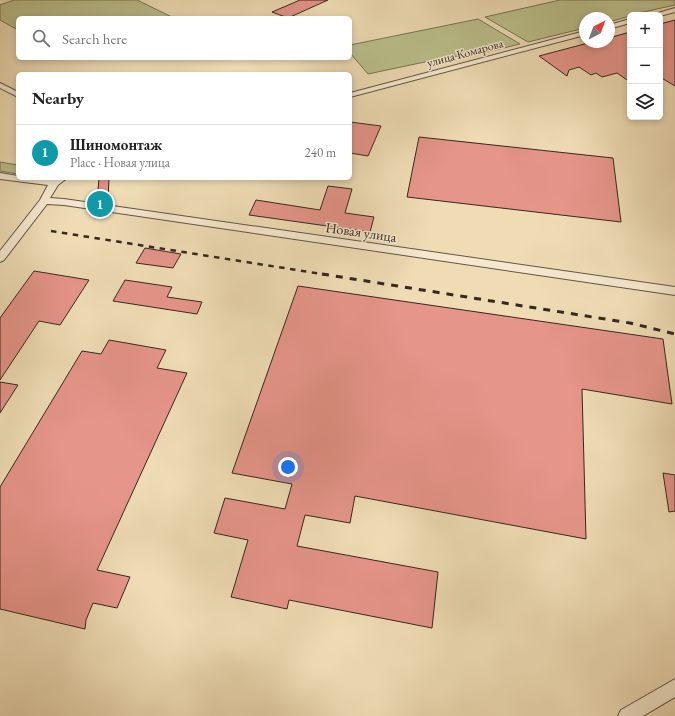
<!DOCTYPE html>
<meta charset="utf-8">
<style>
:root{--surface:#fff;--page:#f6f6f6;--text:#222;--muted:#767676;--line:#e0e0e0;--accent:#ea580c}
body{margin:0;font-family:"EB Garamond",serif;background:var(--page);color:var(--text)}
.controls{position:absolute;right:12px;top:12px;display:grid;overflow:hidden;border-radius:6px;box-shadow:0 2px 6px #0003}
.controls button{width:36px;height:36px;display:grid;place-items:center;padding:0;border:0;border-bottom:1px solid var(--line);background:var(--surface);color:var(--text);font:20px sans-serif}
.compass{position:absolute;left:579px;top:12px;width:36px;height:36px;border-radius:50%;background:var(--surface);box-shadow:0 2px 6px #0003;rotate:41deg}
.you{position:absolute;left:288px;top:467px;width:14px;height:14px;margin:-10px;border:3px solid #fff;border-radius:50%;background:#1a73e8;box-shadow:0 0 0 6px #1a73e833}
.badge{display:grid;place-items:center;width:26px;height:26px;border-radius:50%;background:var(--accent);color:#fff;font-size:13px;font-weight:700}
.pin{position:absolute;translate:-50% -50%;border:2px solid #fff;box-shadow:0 1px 4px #0006}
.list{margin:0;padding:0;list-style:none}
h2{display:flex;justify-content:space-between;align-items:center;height:52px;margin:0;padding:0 16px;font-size:17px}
h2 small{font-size:13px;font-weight:400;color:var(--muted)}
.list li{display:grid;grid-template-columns:26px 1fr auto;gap:12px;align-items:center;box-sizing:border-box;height:56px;padding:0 16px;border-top:1px solid var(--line)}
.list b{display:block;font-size:15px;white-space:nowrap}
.list p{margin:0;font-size:13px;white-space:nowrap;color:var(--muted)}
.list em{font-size:13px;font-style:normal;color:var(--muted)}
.icon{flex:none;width:22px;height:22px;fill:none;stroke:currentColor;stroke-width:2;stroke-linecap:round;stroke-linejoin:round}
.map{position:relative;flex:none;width:675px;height:716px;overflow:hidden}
.search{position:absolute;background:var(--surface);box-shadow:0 2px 6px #0003;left:16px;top:16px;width:336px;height:44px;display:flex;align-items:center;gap:10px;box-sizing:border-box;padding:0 14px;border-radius:6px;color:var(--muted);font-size:15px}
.panel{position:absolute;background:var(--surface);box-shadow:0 2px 6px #0003;left:16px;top:72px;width:336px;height:108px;border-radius:6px}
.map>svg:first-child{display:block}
.green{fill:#bbc08c;stroke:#787456}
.building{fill:#e6958a;stroke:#34281f}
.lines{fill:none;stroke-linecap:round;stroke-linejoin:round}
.minor-casing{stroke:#635544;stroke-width:2}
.minor{fill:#f5e8cf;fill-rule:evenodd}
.rail-far1{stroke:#34281f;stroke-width:2.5;stroke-dasharray:5.5 5.5;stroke-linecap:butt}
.rail{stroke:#34281f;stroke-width:3;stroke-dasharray:7 7;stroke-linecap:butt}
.labels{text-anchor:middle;stroke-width:3;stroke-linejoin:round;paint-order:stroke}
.far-street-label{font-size:12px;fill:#34281f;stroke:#f5e8cf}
.street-label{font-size:14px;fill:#34281f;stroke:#f5e8cf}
</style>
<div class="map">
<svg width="675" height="716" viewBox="0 0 675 716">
<rect width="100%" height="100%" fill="#efdcb5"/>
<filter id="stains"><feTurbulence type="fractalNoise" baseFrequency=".005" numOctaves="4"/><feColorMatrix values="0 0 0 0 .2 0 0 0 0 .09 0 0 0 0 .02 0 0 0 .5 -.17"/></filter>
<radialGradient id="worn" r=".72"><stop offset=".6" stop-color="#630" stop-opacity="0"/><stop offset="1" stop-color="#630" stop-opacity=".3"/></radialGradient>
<!-- green -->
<g class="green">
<path d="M14,0h123l37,18h-156v12l-18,-10v-15z"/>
<path d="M560,0h115v5l-45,10v1l-21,6v-4h-24v10l-57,14 -43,-25z"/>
<path d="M478,19l42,25 -53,13 -14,-1 -85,18 -18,-21v-8z"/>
<path d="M0,162l18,3v9l-18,-3z"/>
</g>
<!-- building -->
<g class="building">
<path d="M300,0h28l-40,18 -16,-6z"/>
<path d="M675,20v66l-15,-9v-53z"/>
<path d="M630,32v50l-13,-9 -15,4 -6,-4 -5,2 -12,-8 -10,3 -2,6 -28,-20 53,-14h17v-4z"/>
<path d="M350,122l31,4 -13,30 -18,-3z"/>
<path d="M419,137l194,21 8,64 -214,-25z"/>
<path d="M99,178h10l-1,23 -11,1z"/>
<path d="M328,186l24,3 -7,24 29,4 -4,15 -121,-17 7,-15 64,10z"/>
<path d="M145,248l36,6 -8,14 -37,-5z"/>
<path d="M34,271l55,9 -29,45 -21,-4 -39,59v-62z"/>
<path d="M125,280l47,7 -5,10 35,5 -5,12 -84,-13z"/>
<path d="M298,286l365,53 9,65 -90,-15 4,150 -231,-43 -5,27 -45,-8 -8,31 141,26 -6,56 -143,-28 -2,9 -56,-12 17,-57 -34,-7 11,-35 60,11 7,-25 -60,-11z"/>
<path d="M109,340l57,10 -9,18 30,5 -90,197 33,7 -13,31 -24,-5 -7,17 -1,9 -85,-20v-122l82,-136 19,3z"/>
<path d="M0,382l18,3 -18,28z"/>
<path d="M663,473l12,2v36l-6,1z"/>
</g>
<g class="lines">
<!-- minor casing -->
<g class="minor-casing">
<g id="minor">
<path d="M675,8v4l-15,4 -9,-1z"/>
<path d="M630,19v4l-21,6v-4z"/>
<path d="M585,31v4l-235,62v-4z"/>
<path d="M0,83l18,9v5l-18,-9z"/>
<path d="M0,173l18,3v2l34,2 4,-2h11l-9,7 -8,13 14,1 611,88v8l-611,-90 -17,-1 -43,56 -4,2v-11l40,-51 8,-15 -48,-6z"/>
<path d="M675,679v18l-32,19h-25l3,-6z"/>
</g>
</g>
<!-- minor -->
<use href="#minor" class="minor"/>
<!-- rail-far1 -->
<path class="rail-far1" d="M51,231l277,44"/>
<!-- rail -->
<path class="rail" d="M322,274l308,49 45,11"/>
</g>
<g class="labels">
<!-- far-street labels -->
<g class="far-street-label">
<text transform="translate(465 53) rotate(-15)" y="4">улица Комарова</text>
</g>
<!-- street labels -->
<g class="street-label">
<text transform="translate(361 232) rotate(8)" y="5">Новая улица</text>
</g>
</g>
<rect width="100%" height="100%" filter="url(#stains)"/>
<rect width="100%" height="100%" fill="url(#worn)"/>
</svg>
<div class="controls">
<button>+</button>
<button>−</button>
<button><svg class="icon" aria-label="layers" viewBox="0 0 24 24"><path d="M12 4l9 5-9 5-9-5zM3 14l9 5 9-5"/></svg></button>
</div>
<svg class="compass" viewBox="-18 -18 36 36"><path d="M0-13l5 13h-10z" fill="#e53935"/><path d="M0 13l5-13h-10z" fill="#767676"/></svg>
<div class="you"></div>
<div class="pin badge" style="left:100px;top:204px;background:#0f9aa8">1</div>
<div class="search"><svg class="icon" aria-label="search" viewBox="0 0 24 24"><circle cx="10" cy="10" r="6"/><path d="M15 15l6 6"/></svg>Search here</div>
<section class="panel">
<h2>Nearby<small></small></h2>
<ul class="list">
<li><span class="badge" style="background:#0f9aa8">1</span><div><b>Шиномонтаж</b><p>Place · Новая улица</p></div><em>240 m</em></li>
</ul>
</section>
</div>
